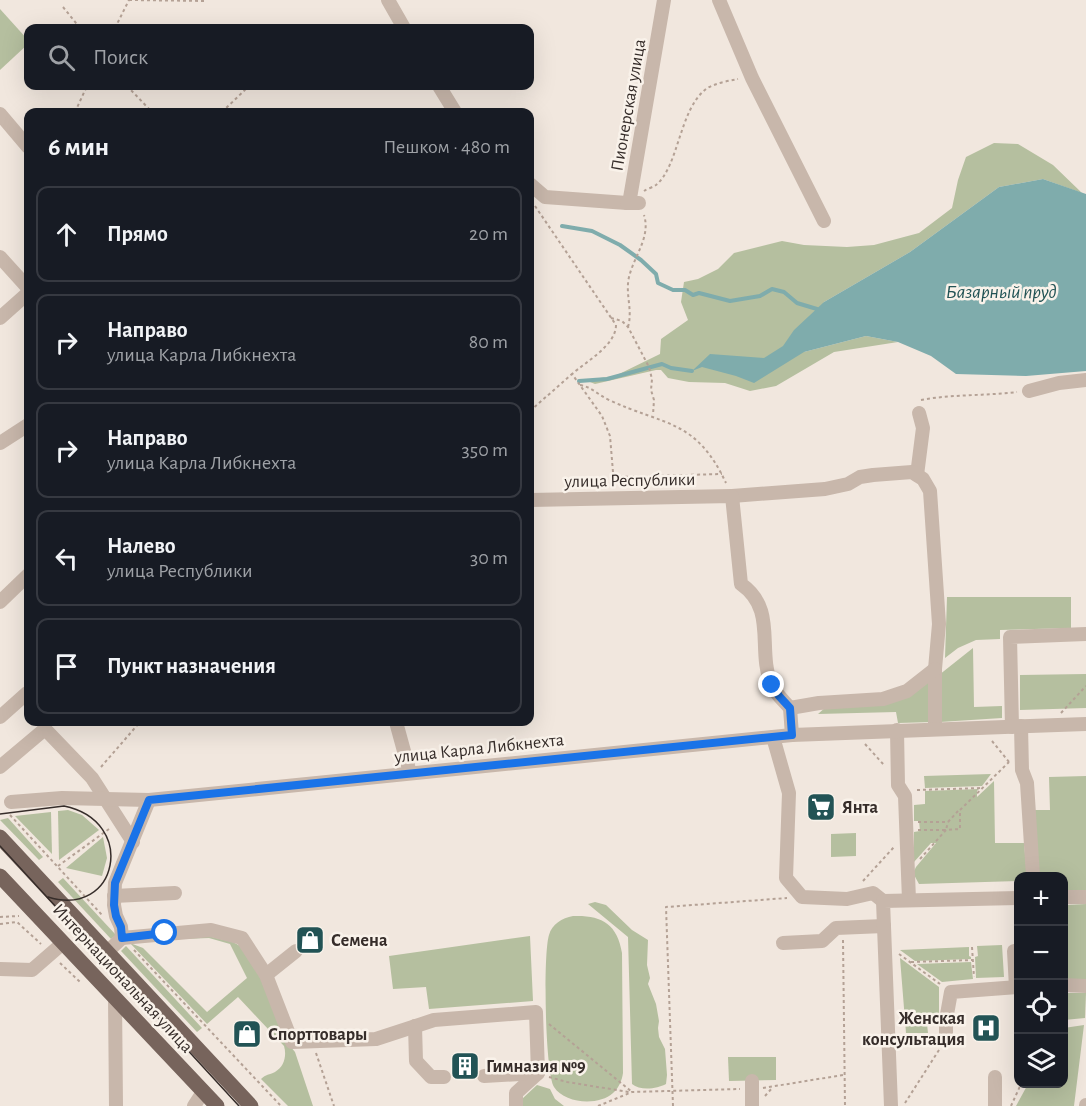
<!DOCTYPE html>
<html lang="ru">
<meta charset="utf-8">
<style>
:root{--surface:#171b24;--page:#242831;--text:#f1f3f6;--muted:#9ea1a6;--line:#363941}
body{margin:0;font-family:"Alegreya Sans",sans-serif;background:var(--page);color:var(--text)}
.controls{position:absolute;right:18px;bottom:18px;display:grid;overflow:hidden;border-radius:12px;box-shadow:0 6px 24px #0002}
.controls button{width:54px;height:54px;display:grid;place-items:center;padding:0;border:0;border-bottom:2px solid var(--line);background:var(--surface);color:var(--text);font:30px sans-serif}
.stop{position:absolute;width:18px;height:18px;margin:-14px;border:4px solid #1a73e8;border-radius:50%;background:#fff}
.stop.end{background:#1a73e8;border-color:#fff;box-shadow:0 2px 6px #0008}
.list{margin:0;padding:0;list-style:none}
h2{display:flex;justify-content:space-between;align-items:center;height:78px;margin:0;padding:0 24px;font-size:26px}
h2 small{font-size:20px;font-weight:400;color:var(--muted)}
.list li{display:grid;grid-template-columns:39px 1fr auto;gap:18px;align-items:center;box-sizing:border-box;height:96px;margin:0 12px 12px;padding:0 12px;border:2px solid var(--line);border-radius:12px}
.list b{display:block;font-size:22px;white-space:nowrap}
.list p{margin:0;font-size:20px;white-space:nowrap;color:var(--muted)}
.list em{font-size:20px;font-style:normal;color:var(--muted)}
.icon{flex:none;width:33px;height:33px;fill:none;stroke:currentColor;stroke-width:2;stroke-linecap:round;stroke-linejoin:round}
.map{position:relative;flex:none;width:1086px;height:1106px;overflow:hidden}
.search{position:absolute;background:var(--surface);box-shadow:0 6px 24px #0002;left:24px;top:24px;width:510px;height:66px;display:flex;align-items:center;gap:15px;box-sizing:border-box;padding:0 21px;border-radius:12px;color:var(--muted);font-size:22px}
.panel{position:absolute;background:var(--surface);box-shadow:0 6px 24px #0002;left:24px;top:108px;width:510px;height:618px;border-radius:12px}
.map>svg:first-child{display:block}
.green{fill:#b5bf9f}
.water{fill:#7facac}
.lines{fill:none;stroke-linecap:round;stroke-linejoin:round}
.stream{stroke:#7facac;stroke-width:4}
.path{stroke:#b4a195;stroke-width:2;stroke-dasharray:3 3;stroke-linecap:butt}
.minor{stroke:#c8b7ab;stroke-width:14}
.major{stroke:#77645c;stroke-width:15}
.tram{stroke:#362d2a;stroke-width:1.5}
.route{stroke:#1a73e8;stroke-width:8}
.labels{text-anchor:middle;stroke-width:5;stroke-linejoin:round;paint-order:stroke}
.street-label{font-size:18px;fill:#362d2a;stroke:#f9f2ea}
.poi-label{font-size:18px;font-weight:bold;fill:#362d2a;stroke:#f9f2ea;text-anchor:start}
.water-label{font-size:20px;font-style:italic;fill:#225355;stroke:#f9f2ea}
</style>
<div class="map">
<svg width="1086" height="1106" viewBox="0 0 1086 1106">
<rect width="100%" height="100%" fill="#f1e7de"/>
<!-- green -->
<g class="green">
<path d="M0,9l28,31v4l-28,26z"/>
<path d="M994,143l24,1 35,21 29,28 -39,-14 -44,8 -89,65 -86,50 -20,50 62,-16 32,6 -64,10 -58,34 -26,5 -25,-8 -36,-1 -21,-4 -7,-8h-5l-61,14 -10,-4 30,-4 45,-22 1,-15 27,-19 -7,-18 3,-20 14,-3 20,-10 16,-16 48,-12 22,4 43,2 27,-2 45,-12 33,-25 6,-28 8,-23z"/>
<path d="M947,597h124v31l-71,2v9l-24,1 -18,8 -13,10z"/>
<path d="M973,648l1,59 28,-1v12l-62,4 -1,-47z"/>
<path d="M1086,674v34l-66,2v-35z"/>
<path d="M932,680v42l-34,1 -2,-11 -78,2 8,-7z"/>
<path d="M991,774l-9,12 -57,2 -1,-12z"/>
<path d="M1086,776v115h-22v-15h-20l-6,-4 -3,-62h15l-1,-33z"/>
<path d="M994,781l1,62h29l3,33h-9v5l-99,3 -6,-11 3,-6 20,-24h-5l-17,19v-30l6,-1 -1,-10h-5v-16l11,-1v-13l54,-2 -2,2v6z"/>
<path d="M68,810l14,5 17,15 -40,30 -1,-49z"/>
<path d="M51,812l1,42 -37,-38z"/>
<path d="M8,818l35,39 -4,3 -39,-40z"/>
<path d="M856,833v23l-25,1v-23z"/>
<path d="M103,837l4,21 -5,18 -36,-8z"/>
<path d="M63,878l53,57 -5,4 -53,-57z"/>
<path d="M595,902l11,3 26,25 16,10 -1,25 3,13 -2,6 8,20 3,17 -1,7 1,9 6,12 2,26 -1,9c-9,5 -26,7 -34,0l-4,-147 -40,-33z"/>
<path d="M1086,904v76h-21l1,-75z"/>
<path d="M573,916c28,-1 44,7 49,37l1,120c-1,7 -4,15 -10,20 -14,13 -48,11 -59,-6 -9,-15 -11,-133 -5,-152 3,-11 13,-17 24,-19z"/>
<path d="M208,936c10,3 24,4 32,10 20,15 39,75 50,100l5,6 18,54h-25l-27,-27c5,-5 8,-4 14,-7 9,-5 12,-16 9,-26l-46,-49 -31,27 -77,-81 13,5 64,64 40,-34 -17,-34 -21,-6 -54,2z"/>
<path d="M530,936l3,65 -104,8 -3,-22 -33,2 -4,-33z"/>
<path d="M1002,945l2,32 -28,1 -1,-21 3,-1 -1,-10z"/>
<path d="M126,946l76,82 -5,4 -76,-81z"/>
<path d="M969,947v9l2,1v2l-56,2 -15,-11z"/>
<path d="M900,958l39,29v36l-12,1 1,9h-22z"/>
<path d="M971,962l2,17 -31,3 -25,-18z"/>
<path d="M1064,993h22l-1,25 -21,2z"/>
<path d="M1084,1025l-10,81h-58l12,-22h36v-56z"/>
<path d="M728,1057h48v23l-47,1z"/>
<path d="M537,1085l13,4 5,10 9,7h-42v-7z"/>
</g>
<!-- water -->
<path class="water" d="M1043,179l43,15v177l-60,5 -70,-2 -25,-18 -33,-14 -32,-6 -62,16 -50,31 -18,-7 -34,-9 -10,4 18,-17 54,4 19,-12 11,-16 30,-28 86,-50 89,-65z"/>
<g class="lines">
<!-- stream -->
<g class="stream">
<path d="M562,226l30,5 28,14 21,15 15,14 2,9 15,7h12l8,5 6,-2 31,8 30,-5 12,-7 12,3 13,11 20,6"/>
<path d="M579,381l28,-2 55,-15 9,4 21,3"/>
</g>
<!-- path -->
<g class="path">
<path d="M129,0l77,1"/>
<path d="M63,7l17,21"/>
<path d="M115,28l14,-28"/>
<path d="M127,86l25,26"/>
<path d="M75,112l12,-26"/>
<path d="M222,112l27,-26"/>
<path d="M644,191c3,-2 9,-4 12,-6 23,-19 23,-75 50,-96 9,-6 22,-8 32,-10"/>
<path d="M535,206l81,119c0,20 -29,36 -44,49l30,42 8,20 3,36 3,5 106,-3"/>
<path d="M611,318l11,3 6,6 21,40 3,12 -1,11 3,10 -1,15"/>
<path d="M628,327c5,-17 -3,-33 1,-50 5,-21 22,-40 15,-62"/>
<path d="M580,385c12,2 18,10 29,15 56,26 87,19 117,83"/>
<path d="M921,400c32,-6 64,-4 96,-8"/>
<path d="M530,411l42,-37"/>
<path d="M1061,713l25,-27"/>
<path d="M992,741l17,21"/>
<path d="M865,744l19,21"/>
<path d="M101,767l39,-45"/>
<path d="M917,790l66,-2"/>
<path d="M10,815l92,100"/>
<path d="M918,822h30l10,-11"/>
<path d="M918,830h28l2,-8"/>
<path d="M920,859l26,-29 14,-1v-19l49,-48"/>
<path d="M58,866l51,-37"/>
<path d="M863,881l31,-34"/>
<path d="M0,917l19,-1"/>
<path d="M0,924l17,-2 24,22"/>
<path d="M843,940l2,166"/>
<path d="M972,947l2,30"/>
<path d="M134,950l147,156"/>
<path d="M899,954l41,30"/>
<path d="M911,962l62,-2"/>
<path d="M60,963l20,19"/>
<path d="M549,1024l83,68"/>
<path d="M316,1053l18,53"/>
<path d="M549,1077l18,5 62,10"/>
<path d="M763,1088l80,-13"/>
<path d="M765,1096l8,-9"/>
<path d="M905,1103l34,-53"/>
<path d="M598,1106l34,-14 108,-3"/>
<path d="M673,1106l-7,-199 121,-9"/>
<path d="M1011,1106l10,-22"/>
</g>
<!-- minor -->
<g class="minor">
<path d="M388,0l16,28"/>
<path d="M719,0l33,78 72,143"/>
<path d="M439,86l16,26"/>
<path d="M0,114l28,33"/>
<path d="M530,184l15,13 82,6"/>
<path d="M639,203h-12l3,-5 34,-198"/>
<path d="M0,257l28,31"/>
<path d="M0,318l28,-25"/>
<path d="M1029,391l30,-8 27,-3"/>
<path d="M0,443l28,-18"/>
<path d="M917,475l6,-47 -4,-15"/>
<path d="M732,496l93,-7 23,-5 12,-7 13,-2 39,-3 11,7 7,12 9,133 -4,45v60"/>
<path d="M530,500l202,-4 9,88c37,26 15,66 31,102 4,8 12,15 18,22l2,27"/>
<path d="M0,602l28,-27"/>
<path d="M790,708l29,-5 64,-4 24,-8 28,-22"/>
<path d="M0,717l27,-24"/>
<path d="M396,722l14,51"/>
<path d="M1021,726l1,44 5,13 6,93"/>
<path d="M1012,727l-2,-90 76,-3"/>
<path d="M45,729l47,49 41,64"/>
<path d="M897,730l1,55 7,11 4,104"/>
<path d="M773,737l16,56 -3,85 16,19 45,2 26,-6 10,8"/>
<path d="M0,767l45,-38 -1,-7"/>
<path d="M11,802l51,-4 87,2 643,-65 294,-11"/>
<path d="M114,896l61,-3"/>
<path d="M1064,897h22"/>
<path d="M122,938l89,-8 31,8 24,37 26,67 84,-3 58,-19 102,-8 2,61 -22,20v13"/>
<path d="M783,943l39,-2 14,-13 48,-2"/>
<path d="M1014,951l2,36"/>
<path d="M107,952l15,-14 -1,-11 -5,-11 -2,-11 1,-22 34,-83"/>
<path d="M0,969l32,1 31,-27"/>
<path d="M266,975l30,-24"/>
<path d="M1064,985l22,1"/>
<path d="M115,998l1,108"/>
<path d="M415,1026l1,35 15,16h13"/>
<path d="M946,1040v-20l5,-28 67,-5"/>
<path d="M484,1076l54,-3"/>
<path d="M995,1077v29"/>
<path d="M752,1081v25"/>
<path d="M194,1106l9,-14"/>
<path d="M891,1106l-8,-205 135,-3"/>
<path d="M1086,1106v-1"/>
</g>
<!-- major -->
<g class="major">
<path d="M0,837l251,269"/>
<path d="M0,876l217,230"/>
</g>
<!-- tram -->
<g class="tram">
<path d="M0,814l64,-8c74,15 54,113 -16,91"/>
<path d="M0,846l239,260"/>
</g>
</g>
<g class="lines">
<!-- route -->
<path class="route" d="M165,933l-43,5 -1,-11 -5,-11 -2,-11 1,-22 34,-83 643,-65 -2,-27 -11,-12 -7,-11"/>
</g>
<!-- icons -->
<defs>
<g id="supermarket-square" transform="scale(1.5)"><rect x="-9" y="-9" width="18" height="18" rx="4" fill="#225355" stroke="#f9f2ea"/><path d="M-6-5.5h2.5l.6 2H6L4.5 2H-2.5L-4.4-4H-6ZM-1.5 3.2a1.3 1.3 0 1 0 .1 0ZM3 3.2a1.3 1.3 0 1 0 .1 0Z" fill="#fff"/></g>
<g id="shop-square" transform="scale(1.5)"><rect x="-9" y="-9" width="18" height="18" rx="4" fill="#225355" stroke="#f9f2ea"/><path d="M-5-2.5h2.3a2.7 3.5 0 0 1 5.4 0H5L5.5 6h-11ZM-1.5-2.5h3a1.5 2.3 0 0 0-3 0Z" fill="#fff"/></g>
<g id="hospital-square" transform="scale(1.5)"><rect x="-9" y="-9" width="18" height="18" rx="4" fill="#225355" stroke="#f9f2ea"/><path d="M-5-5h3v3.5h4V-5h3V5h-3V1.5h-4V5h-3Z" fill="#fff"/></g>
<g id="building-square" transform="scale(1.5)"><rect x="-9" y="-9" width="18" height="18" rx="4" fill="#225355" stroke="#f9f2ea"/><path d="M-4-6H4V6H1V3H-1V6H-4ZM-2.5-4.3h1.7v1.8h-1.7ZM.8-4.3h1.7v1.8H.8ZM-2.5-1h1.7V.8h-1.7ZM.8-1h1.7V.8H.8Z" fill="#fff"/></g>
</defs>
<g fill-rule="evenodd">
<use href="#supermarket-square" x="821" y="807"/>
<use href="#shop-square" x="310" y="940"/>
<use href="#hospital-square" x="986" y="1028"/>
<use href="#shop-square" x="247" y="1034"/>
<use href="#building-square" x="465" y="1066"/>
</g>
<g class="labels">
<!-- street labels -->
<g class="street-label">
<text transform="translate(628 105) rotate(-80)" y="6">Пионерская улица</text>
<text transform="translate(630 480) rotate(-1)" y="6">улица Республики</text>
<text transform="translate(479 748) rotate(-6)" y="6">улица Карла Либкнехта</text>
<text transform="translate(123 978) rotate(47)" y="6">Интернациональная улица</text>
</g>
<!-- poi labels -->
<g class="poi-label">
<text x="842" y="813">Янта</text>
<text x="331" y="946">Семена</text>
<text x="965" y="1024" text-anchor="end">Женская<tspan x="965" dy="21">консультация</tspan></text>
<text x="268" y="1040">Спорттовары</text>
<text x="486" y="1072">Гимназия №9</text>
</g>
<!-- water labels -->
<g class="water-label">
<text x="1001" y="298">Базарный пруд</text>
</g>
</g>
</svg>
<div class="controls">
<button>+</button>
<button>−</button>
<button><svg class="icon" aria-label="locate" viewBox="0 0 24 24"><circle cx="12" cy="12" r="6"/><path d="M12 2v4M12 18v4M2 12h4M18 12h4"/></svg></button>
<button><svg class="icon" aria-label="layers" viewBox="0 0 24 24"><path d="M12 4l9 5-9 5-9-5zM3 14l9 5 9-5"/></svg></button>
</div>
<div class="stop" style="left:165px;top:933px"></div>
<div class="stop end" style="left:772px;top:685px"></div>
<div class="search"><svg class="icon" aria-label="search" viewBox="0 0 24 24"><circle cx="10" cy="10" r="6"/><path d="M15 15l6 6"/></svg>Поиск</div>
<section class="panel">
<h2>6 мин<small>Пешком · 480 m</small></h2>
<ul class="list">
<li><svg class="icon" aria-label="ahead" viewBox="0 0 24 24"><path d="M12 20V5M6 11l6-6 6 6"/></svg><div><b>Прямо</b></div><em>20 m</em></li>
<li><svg class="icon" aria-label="right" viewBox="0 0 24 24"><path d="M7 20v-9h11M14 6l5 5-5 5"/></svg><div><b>Направо</b><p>улица Карла Либкнехта</p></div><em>80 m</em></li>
<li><svg class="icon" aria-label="right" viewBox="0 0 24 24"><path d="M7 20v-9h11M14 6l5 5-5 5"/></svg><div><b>Направо</b><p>улица Карла Либкнехта</p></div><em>350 m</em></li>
<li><svg class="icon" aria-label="left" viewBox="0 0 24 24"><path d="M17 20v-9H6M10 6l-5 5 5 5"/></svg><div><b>Налево</b><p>улица Республики</p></div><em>30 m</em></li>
<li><svg class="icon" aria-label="arrive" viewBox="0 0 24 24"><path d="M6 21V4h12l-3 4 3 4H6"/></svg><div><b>Пункт назначения</b></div></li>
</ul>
</section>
</div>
